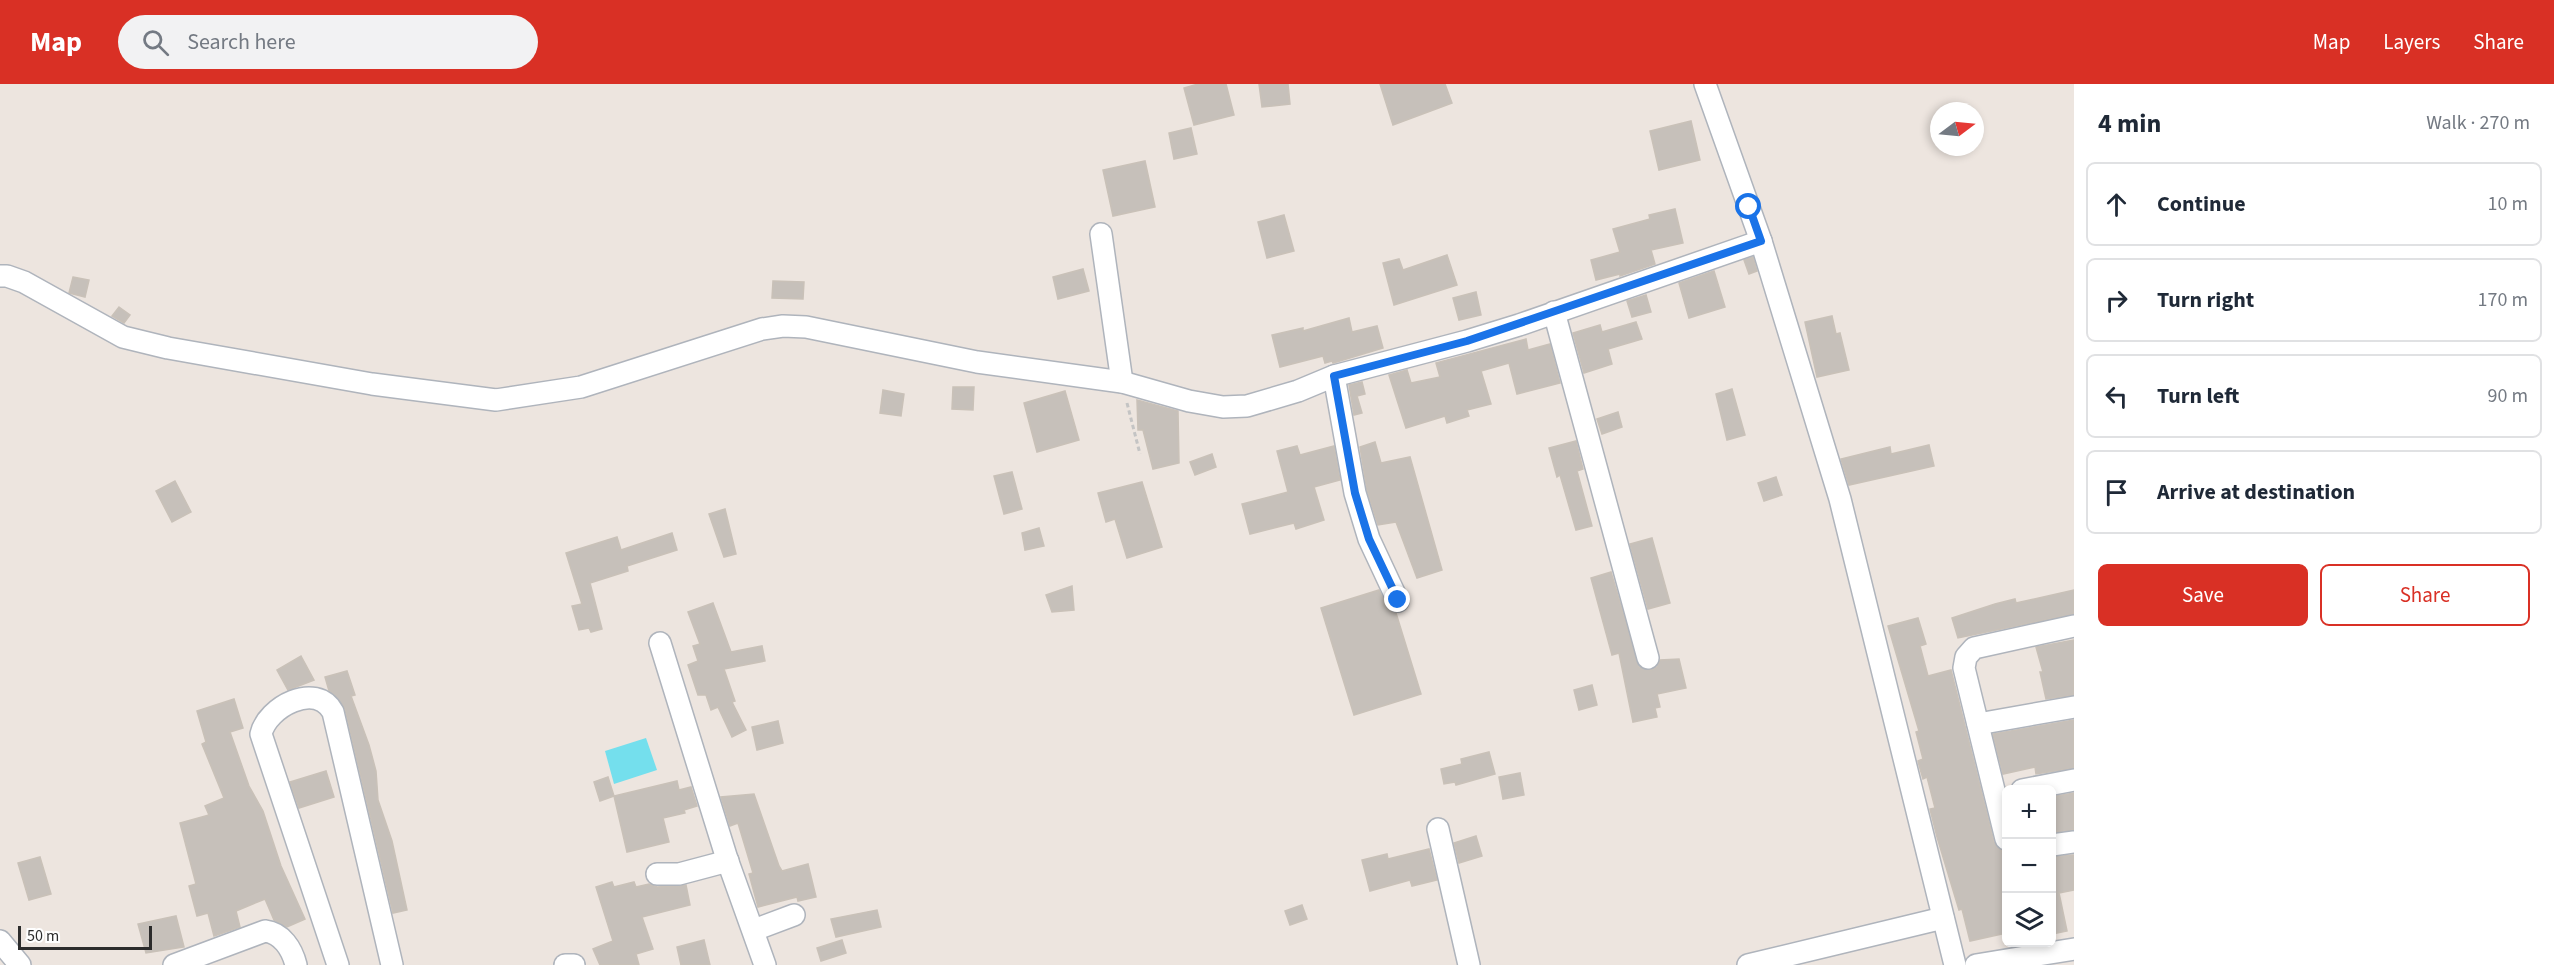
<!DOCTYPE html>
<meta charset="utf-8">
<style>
:root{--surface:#fff;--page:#f2f2f3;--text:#1f2937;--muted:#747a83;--line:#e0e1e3;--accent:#d93025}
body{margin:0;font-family:"Source Sans 3",sans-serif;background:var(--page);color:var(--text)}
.controls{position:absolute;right:18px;bottom:18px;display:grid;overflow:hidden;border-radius:9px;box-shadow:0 3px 9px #0003}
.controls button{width:54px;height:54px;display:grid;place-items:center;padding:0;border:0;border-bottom:2px solid var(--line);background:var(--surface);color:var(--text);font:30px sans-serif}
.compass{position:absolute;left:1930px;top:18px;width:54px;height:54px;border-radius:50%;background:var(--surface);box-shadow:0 3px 9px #0003;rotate:74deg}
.scale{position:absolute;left:18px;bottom:15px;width:134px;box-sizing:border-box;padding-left:6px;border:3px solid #2c2c2c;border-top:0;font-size:16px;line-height:21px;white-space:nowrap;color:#2c2c2c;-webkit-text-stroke:4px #fff;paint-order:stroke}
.stop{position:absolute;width:18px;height:18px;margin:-14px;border:4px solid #1a73e8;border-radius:50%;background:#fff}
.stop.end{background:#1a73e8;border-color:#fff;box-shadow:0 2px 6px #0008}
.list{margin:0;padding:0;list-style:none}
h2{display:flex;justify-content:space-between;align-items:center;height:78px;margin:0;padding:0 24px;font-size:26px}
h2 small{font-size:20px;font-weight:400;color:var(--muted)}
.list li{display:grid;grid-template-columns:39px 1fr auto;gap:18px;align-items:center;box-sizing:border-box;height:84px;margin:0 12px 12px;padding:0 12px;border:2px solid var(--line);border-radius:9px}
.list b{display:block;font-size:22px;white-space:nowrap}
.list em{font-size:20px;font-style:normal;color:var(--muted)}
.actions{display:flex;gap:12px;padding:18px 24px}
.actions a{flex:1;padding:14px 0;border:2px solid var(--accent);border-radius:9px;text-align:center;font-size:21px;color:var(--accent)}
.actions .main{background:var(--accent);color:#fff}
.icon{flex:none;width:33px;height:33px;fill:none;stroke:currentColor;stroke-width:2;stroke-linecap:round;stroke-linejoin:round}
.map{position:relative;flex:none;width:2074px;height:881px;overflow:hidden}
header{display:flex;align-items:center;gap:36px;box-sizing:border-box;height:84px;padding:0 30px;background:var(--accent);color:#fff}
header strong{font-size:28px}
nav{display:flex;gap:33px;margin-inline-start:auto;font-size:21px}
.search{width:420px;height:54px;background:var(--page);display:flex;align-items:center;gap:15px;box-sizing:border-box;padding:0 21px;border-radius:33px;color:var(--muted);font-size:22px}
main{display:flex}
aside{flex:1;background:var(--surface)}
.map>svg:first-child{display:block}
.water{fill:#74dfed}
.building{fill:#c6c0ba;stroke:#c9c1b8;stroke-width:1.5}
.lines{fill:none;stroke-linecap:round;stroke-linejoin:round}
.minor-casing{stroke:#afb4bc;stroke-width:24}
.path{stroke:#c4c4c4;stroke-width:3;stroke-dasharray:4.5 3;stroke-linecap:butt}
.minor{stroke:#fff;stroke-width:21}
.route{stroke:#1a73e8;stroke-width:8}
</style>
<header>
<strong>Map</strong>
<div class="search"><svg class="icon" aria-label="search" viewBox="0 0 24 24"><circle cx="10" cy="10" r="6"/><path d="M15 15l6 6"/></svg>Search here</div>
<nav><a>Map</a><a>Layers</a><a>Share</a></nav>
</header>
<main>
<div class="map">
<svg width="2074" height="881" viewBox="0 0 2074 881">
<rect width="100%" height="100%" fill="#ede5df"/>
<!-- water -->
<path class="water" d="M646,654l11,32 -43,14 -9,-33z"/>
<!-- building -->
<g class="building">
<path d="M1198,0h28l8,31 -40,10 -10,-37z"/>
<path d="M1259,0h29l2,20 -28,3z"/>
<path d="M1380,0h65l7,19 -59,22z"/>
<path d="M1691,37l9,39 -41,10 -9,-39z"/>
<path d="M1191,44l6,26 -23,5 -5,-26z"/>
<path d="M1145,77l10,46 -42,9 -10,-46z"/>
<path d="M1675,125l8,34 -32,7 4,14 -35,12v-2l-24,6 -5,-20 29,-8 -7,-23 37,-10 -1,-4z"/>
<path d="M1284,131l10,36 -27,7 -9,-36z"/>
<path d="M1447,171l10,30 -63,20 -11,-42 16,-4 4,11z"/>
<path d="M1753,173l4,14 -8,3 -5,-14z"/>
<path d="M1083,185l6,22 -31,8 -5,-22z"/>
<path d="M1714,187l11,36 -36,11 -10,-35z"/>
<path d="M73,193l16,3 -4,17 -16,-4z"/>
<path d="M773,197l31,1 -1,17 -31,-1z"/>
<path d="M1476,208l5,23 -22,5 -6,-22z"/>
<path d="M1646,211l5,17 -19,5 -5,-16z"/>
<path d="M119,223l11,8 -6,8 -12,-7z"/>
<path d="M1832,232l4,18 4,-1 9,37 -32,7 -12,-55z"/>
<path d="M1349,234l3,14 25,-6 6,22 -50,15 -1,-2 -7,2 -2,-7 -43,11 -8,-32 31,-7v3z"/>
<path d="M1636,238l6,17 -34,10 4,15 -28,9 -11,-40 27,-8 2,7z"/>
<path d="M1526,255l2,11 22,-6 10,39 -43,11 -8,-31 -28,8 10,33 -24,6 2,6 -22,7 -2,-7 -39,12 -17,-53 18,-5 4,13 29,-6 -4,-14z"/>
<path d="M1362,298l3,12 -8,2 5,17 -8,2 -5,-30z"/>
<path d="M953,303h21l-1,23 -21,-1z"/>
<path d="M1732,305l13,46 -18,5 -11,-46z"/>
<path d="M883,306l21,4 -3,22 -21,-3z"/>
<path d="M1065,307l14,49 -42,12 -13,-49z"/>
<path d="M1137,316l41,11 1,52 -26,6 -10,-39h-5z"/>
<path d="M1618,328l4,15 -20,7 -5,-15z"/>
<path d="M1576,357l7,28 -6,2 15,55 -16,4 -16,-55 -3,2 -8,-29z"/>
<path d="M1375,358l6,21 29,-6 32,113 -25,8 -21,-56 -18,3 -11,-35 -7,-43z"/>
<path d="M1929,361l5,21 -85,19 -8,-26 49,-12 1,7z"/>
<path d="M1297,362l3,9 34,-9 6,34 -26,7 10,33 -28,9 -2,-6 -44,11 -8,-30 46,-12 -11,-41z"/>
<path d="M1212,370l4,13 -21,8 -5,-13z"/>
<path d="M1012,388l10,37 -18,5 -10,-38z"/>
<path d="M1776,393l6,18 -18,6 -6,-18z"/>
<path d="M175,397l16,31 -19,10 -16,-31z"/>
<path d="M1142,398l20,65 -35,11 -12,-39 -9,3 -8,-29z"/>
<path d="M725,425l11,45 -12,3 -15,-43z"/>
<path d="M1039,444l5,18 -19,4 -3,-17z"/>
<path d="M672,449l5,17 -50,16 1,5 -38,12 12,46 -11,3 -2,-4 -10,2 -7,-24 10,-2 -16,-51 51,-16 4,13z"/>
<path d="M1652,454l18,65 -22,6 -18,-65z"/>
<path d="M1611,488l28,95 12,3 6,-3 3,-7 19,-1 7,29 -29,6 3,13 -5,1 2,9 -24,5 -14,-69 -7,2 -21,-77z"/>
<path d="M1072,502l2,24 -22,2 -6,-17z"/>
<path d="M1379,506l8,17 9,6 25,81 -67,21 -33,-107z"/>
<path d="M2074,506v24l-116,24 -6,-20 43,-14 20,-5 1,4z"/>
<path d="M713,519l18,49 31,-6 3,15 -41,8 11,32 -3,1 14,28 -14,7 -14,-30 -7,3 -5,-15h-8l-10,-30 10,-4 -5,-15 7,-2 -12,-32z"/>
<path d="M1918,534l8,26 -6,2 8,30 23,-6 43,172 8,9 5,16v66l-37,8 -8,-32 -3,1 -22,-73 -7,-28 5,-1 -8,-31 -4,2 -4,-14 -1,-4 5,-2 -7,-27 3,-1 -31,-105z"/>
<path d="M2074,556v55l-28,4 -6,-27h3l-7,-25z"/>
<path d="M301,572l13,24 -26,10 -11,-20z"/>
<path d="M347,587l8,24 -4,1 18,49 7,26 2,29 14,41 15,69 -14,3 -48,-204 -16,-18 -4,-14z"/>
<path d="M1592,601l5,20 -18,5 -5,-20z"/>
<path d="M234,615l9,29 -13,4 19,54 14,25 18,55 24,53 -18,8 -13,-7 -9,-21 -29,12 4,16 -26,9 -6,-23 -11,3 -8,-30 7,-2 -16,-61 29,-8 -4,-9 19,-8 -22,-54 4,-2 -9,-31z"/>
<path d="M2074,636v48l-38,6 -1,-7 -32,7 -10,-40z"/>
<path d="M778,637l5,22 -26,7 -5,-23z"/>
<path d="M1489,668l6,22 -39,11 -1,-3 -11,2 -3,-15 21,-5 -1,-5z"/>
<path d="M326,687l8,26 -35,11 -9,-26z"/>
<path d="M1520,689l4,22 -21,4 -4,-22z"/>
<path d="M608,693l6,19 -14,5 -6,-19z"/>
<path d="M677,697l2,9 12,-3 6,19 -13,4 1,3 -22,5 6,24 -42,10 -13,-56z"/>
<path d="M2074,709v37l-22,2v-35z"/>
<path d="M754,710l25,72 3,5 26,-7 8,33 -18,4 -1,-4 -39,10 -9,-33 4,-1 -15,-50 -8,3 -9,-29z"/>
<path d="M1476,752l6,20 -23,7 -5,-20z"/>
<path d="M1429,765l8,31 -25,6 -2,-6 -40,11 -8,-31 25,-6 1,5z"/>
<path d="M2074,771v35l-15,3 8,38 -15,3v-77z"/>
<path d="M40,773l11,37 -22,6 -11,-37z"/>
<path d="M612,798l2,5 20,-5 2,5 13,-3 8,3 29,-2 4,20 -48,12 11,32 -17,5 3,11h-39l-7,-16 20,-8 -17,-54z"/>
<path d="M1302,821l5,14 -17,6 -5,-14z"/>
<path d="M877,826l4,17 -45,10 -5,-18z"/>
<path d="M176,832l8,31 -38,6 -8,-29z"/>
<path d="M704,856l6,25h-29l-4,-18z"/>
<path d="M842,856l4,13 -25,8 -4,-13z"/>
</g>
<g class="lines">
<!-- minor casing -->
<g class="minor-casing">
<g id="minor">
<path d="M1705,0l56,157 79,258 115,466"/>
<path d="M1101,150l21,148"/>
<path d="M0,192h7l17,6 99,55 45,11 204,36 124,16 85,-13 181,-58 21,-3 23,1 171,35 145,20 67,19 34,6 24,-1 51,-15 36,-15 133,-35 52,-16 242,-84"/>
<path d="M1554,228l94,346"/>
<path d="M1334,292l21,117 14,46 29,62"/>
<path d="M660,559l67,216 38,106"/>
<path d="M1978,640l96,-17"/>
<path d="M2022,706l52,-10"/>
<path d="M1438,745l31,136"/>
<path d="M2006,755l-42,-171 2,-11 8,-9 100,-22"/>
<path d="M2052,761l22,-3"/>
<path d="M657,790h22l49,-13"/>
<path d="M754,846l40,-15"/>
<path d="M0,857l20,24"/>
<path d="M174,881l91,-34c17,2 27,18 31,34"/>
<path d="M338,881l-77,-231c6,-27 55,-53 72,-22l59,253"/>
<path d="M565,881h9"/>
<path d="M1748,881l195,-47"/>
<path d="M1976,881l98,-16"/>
</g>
</g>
<!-- path -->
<path class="path" d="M1127,319l13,51"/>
<!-- minor -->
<use href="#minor" class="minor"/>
</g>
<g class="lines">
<!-- route -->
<path class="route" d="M1398,516l-29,-61 -14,-46 -21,-117 133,-35 294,-100 -12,-34"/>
</g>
</svg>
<div class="controls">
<button>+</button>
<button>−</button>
<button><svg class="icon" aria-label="layers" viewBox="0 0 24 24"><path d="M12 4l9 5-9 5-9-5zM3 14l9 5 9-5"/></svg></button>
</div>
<svg class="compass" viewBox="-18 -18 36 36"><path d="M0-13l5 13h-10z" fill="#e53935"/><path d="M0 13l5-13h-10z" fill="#747a83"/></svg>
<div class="scale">50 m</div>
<div class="stop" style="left:1749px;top:123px"></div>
<div class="stop end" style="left:1398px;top:516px"></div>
</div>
<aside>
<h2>4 min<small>Walk · 270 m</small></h2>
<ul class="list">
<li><svg class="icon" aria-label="ahead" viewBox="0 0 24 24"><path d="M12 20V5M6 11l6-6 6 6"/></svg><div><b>Continue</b></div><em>10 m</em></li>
<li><svg class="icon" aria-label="right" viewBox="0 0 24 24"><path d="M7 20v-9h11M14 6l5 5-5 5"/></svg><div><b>Turn right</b></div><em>170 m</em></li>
<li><svg class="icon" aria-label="left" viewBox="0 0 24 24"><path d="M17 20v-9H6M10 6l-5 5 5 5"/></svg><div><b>Turn left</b></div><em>90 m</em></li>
<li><svg class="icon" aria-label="arrive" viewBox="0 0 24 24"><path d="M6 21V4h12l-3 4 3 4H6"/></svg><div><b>Arrive at destination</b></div></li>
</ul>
<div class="actions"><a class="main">Save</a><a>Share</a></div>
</aside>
</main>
